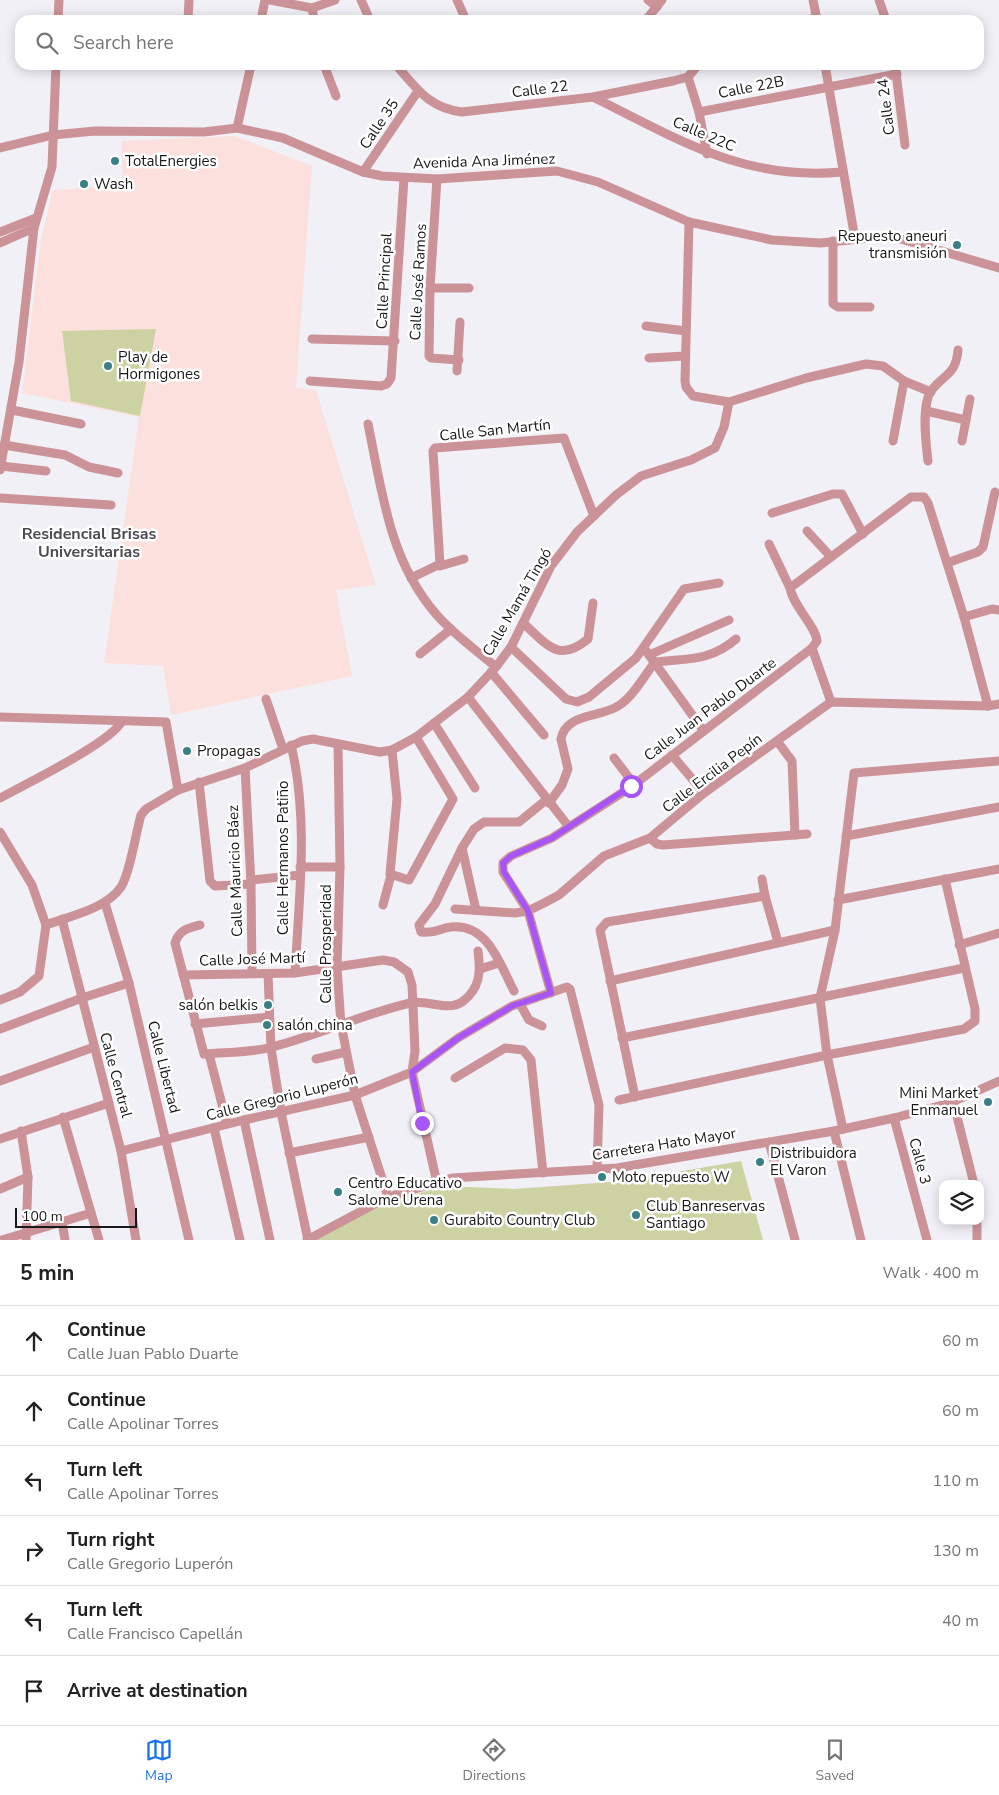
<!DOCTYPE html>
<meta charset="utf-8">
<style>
:root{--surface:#fff;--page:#f6f6f6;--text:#222;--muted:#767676;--line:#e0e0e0;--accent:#1a73e8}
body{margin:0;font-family:"Nunito Sans",sans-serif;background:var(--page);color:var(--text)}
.controls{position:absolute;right:15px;bottom:15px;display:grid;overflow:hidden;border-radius:10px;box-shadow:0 2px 12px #0003}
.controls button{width:45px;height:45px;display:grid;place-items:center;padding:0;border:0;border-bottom:1px solid var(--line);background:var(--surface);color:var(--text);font:25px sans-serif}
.scale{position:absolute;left:15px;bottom:12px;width:122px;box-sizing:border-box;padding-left:5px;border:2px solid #18181a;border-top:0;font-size:14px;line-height:18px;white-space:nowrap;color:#18181a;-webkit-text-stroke:4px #fff;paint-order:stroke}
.stop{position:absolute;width:15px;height:15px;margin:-11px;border:4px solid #a855f7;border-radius:50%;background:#fff}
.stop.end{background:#a855f7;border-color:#fff;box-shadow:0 1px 5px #0008}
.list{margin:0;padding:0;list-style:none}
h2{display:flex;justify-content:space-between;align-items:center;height:65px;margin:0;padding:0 20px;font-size:21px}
h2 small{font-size:16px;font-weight:400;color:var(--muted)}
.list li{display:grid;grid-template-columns:32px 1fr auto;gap:15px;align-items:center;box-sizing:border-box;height:70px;padding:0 20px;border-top:1px solid var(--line)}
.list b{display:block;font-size:19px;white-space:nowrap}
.list p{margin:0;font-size:16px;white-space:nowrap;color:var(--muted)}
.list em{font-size:16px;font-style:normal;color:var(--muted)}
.icon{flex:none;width:28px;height:28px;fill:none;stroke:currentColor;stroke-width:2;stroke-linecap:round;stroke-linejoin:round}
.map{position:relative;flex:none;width:999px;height:1240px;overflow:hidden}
.search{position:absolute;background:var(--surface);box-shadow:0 2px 12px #0003;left:15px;right:15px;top:15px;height:55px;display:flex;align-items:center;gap:12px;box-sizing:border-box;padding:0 18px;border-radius:15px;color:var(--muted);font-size:19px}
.sheet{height:485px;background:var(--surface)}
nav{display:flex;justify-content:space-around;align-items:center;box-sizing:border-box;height:70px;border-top:1px solid var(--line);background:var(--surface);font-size:14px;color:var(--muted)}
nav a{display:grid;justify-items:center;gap:2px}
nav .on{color:var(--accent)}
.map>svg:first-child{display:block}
.industrial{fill:#fbe0dd}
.green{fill:#cdd2a2}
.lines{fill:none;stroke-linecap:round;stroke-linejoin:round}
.minor{stroke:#cb9398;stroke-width:9}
.route{stroke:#a855f7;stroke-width:6}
.poi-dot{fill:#388085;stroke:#fff;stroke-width:2}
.labels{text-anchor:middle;stroke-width:5;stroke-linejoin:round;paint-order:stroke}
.street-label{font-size:15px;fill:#18181a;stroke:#fff}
.poi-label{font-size:15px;fill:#18181a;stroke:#fff;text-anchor:start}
.neighbourhood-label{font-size:16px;font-weight:bold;fill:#4b4a50;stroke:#fff}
</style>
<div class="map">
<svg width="999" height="1240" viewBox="0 0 999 1240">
<rect width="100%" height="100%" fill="#f2f0f7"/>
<!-- industrial -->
<path class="industrial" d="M235,136l77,30 -16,222 20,2 60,195 -40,5 16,86 -181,39 -8,-49 -59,-3 35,-246 -117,-24 19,-154 12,-49 70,-5 -2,-44z"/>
<!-- green -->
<g class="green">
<path d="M156,329l-16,87 -69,-15 -9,-70z"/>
<path d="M741,1161l22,79h-448l76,-39 54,-15 69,3 110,-8z"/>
</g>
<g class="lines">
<!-- minor -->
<g class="minor">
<path d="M270,0l42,8 23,-8"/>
<path d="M361,0l9,20"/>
<path d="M457,0l9,20"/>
<path d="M648,0l9,7"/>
<path d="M813,0l4,20"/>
<path d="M879,0l7,20"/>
<path d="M312,8l2,12"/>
<path d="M58,20l1,-20"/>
<path d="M188,20l1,-20"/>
<path d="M261,20l4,-20"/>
<path d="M646,20l16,-20"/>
<path d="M806,20l11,-2"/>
<path d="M324,65l12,31"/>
<path d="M396,65c21,24 33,43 66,47l131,-15 80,-16 15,-4 10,-12"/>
<path d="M825,65l30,174"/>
<path d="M895,65l10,80"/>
<path d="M688,77l11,35 8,42"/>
<path d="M593,97c85,42 150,84 249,75"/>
<path d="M699,112l198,-38"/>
<path d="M237,128l14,-63"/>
<path d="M0,148l53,-13 42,-4 109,1 33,-4 46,10 80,34 19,4 55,3 120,-8 41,11 91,40 83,18 48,3 61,-6 20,2 98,29"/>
<path d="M363,172l55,-81"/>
<path d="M437,179l-7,109 -1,68 2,2 28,2"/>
<path d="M689,222l-4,159 1,6 7,9 36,6 77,-24 60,-14 17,2 21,15 27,11"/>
<path d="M0,232l36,-14"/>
<path d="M833,241v63l5,3h32"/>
<path d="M0,243l34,-15"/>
<path d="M430,288h39"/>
<path d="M646,326l40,5"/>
<path d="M312,339l83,2"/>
<path d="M649,358l36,-2"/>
<path d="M457,371l3,-49"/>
<path d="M310,381l71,5 6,-2 4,-6 13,-200"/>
<path d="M12,410l69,14"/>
<path d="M926,411l40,9"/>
<path d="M368,424c14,67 21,136 68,190 17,20 40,36 60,53"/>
<path d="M893,441l11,-60"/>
<path d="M962,441l8,-42"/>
<path d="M4,445l61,10 24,12 29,6"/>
<path d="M928,461c-2,-17 -7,-55 3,-70 13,-17 25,-16 27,-41"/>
<path d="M1,466l45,5"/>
<path d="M0,470l19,-108 15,-134 18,-61 4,-102"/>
<path d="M0,498l111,7"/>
<path d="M772,513l61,-19h9l21,40"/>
<path d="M807,531l24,26"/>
<path d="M769,544l21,44"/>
<path d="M947,563l31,-11 5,-5 12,-55"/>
<path d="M440,566l24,-7"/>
<path d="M411,578l29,-14 -7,-113 2,-3 129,-10 30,78"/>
<path d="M964,617l28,-8 7,1"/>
<path d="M523,623c24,21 35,41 65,16l5,-36"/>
<path d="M511,647l55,52 11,3 12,-5 47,-39 48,-69 35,-6"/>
<path d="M644,648l59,82"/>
<path d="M812,648l19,54"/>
<path d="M420,654l31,-25"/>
<path d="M649,655l80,-35"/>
<path d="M491,672l53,63"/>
<path d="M468,697l101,130"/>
<path d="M266,699l17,50"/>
<path d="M0,717l166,5 12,68"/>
<path d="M434,723l41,65"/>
<path d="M777,741l15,20 3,74"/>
<path d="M338,744l2,123 -3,101 4,56 14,71 33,102"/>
<path d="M291,745c18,73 8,153 4,228"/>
<path d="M392,750l5,49 -7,75 19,6 44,-81 -37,-62"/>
<path d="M672,755l32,38"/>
<path d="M614,758l20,26"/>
<path d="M245,768l6,116 1,89"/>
<path d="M199,782l11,99 5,5 36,-2"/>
<path d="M0,798c24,-13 112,-56 122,-77"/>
<path d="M549,803l13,-18 6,-16 -7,-30c5,-26 38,-21 57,-33 15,-9 26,-30 37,-44 32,-4 54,0 81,-23"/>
<path d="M0,832l32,53 14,40 -7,51 -19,16 -20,8"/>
<path d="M846,836l153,-29"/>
<path d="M650,838l7,6 6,1 144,-11"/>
<path d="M462,848l14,62"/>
<path d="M300,867h40"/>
<path d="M762,879l3,17 13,46"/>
<path d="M251,880l49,-5"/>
<path d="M838,900l161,-31"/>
<path d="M105,903l24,80 60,257"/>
<path d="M383,905l8,-30"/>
<path d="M455,909l60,4 13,-2 16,-8 15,-8 45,-39 46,-18 54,-45 127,-91 157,4 11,-2"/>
<path d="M62,919l59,232 15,89"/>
<path d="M46,925c24,-9 60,-16 75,-38 9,-14 15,-55 20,-72l5,-6 32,-19 67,-22 57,-27 11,-2 67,13 12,-2 24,-13 52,-40 28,-30 15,-20 40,-81 26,-34 39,-37 25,-19 50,-16 24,-12 9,-21 5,-25"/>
<path d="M200,925c-12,3 -21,5 -25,18l29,111c22,-2 47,-1 68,-7 47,-12 91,-33 138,-44 16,-4 37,9 52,-1 18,-13 19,-30 16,-51"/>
<path d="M959,945l40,-12"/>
<path d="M480,969l19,-6"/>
<path d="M268,974l3,74 10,64 27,128"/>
<path d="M183,975l112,-2 88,-13 11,2 14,10 4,13 3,66 -3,21 25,111"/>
<path d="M610,981l225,-51"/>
<path d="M514,991c-14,-26 -26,-68 -63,-64 -12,1 -14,7 -30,5l-2,-7 16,-21 27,-56 12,-19 10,-7h35l27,-22"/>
<path d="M551,993l-23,-82 -25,-39v-9l8,-7 41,-18 79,-51 181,-139 5,-7c-1,-15 -23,-33 -27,-53l121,-91h13l4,6 36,114 24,89"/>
<path d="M520,1004l9,16 13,6"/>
<path d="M195,1024l74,-7"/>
<path d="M0,1029l82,-31 47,-15"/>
<path d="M622,1038l342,-70"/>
<path d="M209,1054l18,70"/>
<path d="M316,1059l30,-7"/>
<path d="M455,1078l50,-30 18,2 8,10 12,113"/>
<path d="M0,1081l94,-34"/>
<path d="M635,1097l-35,-167 7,-8 158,-26"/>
<path d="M619,1100l208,-45 -7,-57 15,-68 19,-157 145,-12"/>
<path d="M953,1101l21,83"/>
<path d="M63,1117l36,123"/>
<path d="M894,1118l33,122"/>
<path d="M244,1120l26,120"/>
<path d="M214,1128l26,112"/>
<path d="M843,1129l-16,-74 137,-26 11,-8v-12l-30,-130"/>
<path d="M21,1131l7,46 -2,63"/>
<path d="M834,1131l27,109"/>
<path d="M0,1139l109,-36"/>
<path d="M769,1142l26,98"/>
<path d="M121,1151l123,-31 111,-25 57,-23 46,-34 54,-32 55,-19 3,2 29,116 -2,64"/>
<path d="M289,1153l80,-16"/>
<path d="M0,1189l28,-12"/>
<path d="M62,1222l3,18"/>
<path d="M2,1240l89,-27"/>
<path d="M307,1240l81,-43 64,-19 165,-10 217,-37 60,-13 56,-15 49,-22"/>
<path d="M977,1240v-19"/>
</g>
</g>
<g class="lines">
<!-- route -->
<path class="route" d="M422,1123l-10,-51 46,-34 54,-32 39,-13 -23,-82 -24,-39 -1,-9 8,-7 41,-18 79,-52"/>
</g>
<!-- markers -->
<g class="poi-dot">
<circle cx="115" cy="161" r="5"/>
<circle cx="84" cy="184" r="5"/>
<circle cx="957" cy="245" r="5"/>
<circle cx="108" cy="366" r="5"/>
<circle cx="187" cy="751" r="5"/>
<circle cx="268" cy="1005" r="5"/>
<circle cx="267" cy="1025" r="5"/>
<circle cx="988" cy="1102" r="5"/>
<circle cx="760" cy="1162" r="5"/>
<circle cx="602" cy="1177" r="5"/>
<circle cx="338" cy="1192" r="5"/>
<circle cx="636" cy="1215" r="5"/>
<circle cx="434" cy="1220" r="5"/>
</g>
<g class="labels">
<!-- street labels -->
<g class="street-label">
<text transform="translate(751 87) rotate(-11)" y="5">Calle 22B</text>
<text transform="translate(540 89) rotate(-7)" y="5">Calle 22</text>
<text transform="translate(886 107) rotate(-97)" y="5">Calle 24</text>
<text transform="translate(379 124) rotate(-56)" y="5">Calle 35</text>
<text transform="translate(704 134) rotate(23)" y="5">Calle 22C</text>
<text transform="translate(484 161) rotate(-2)" y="5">Avenida Ana Jiménez</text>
<text transform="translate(384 281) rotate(-87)" y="5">Calle Principal</text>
<text transform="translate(418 282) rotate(-87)" y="5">Calle José Ramos</text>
<text transform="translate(495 430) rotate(-6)" y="5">Calle San Martín</text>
<text transform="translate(517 602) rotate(-60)" y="5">Calle Mamá Tingó</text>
<text transform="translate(710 709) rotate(-37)" y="5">Calle Juan Pablo Duarte</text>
<text transform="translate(712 773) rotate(-37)" y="5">Calle Ercilia Pepín</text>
<text transform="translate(283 858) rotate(-90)" y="5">Calle Hermanos Patiño</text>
<text transform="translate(235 871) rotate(-92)" y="5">Calle Mauricio Báez</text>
<text transform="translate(326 944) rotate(-90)" y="5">Calle Prosperidad</text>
<text transform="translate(252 959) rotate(-2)" y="5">Calle José Martí</text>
<text transform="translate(164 1067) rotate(76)" y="5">Calle Libertad</text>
<text transform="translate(116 1075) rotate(75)" y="5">Calle Central</text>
<text transform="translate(282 1097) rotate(-14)" y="5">Calle Gregorio Luperón</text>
<text transform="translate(664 1144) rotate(-9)" y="5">Carretera Hato Mayor</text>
<text transform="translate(920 1161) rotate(75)" y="5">Calle 3</text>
</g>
<!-- poi labels -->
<g class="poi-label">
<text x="125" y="166">TotalEnergies</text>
<text x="94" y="189">Wash</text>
<text x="947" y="241" text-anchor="end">Repuesto aneuri<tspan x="947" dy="17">transmisión</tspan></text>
<text x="118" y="362">Play de<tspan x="118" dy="17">Hormigones</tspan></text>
<text x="197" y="756">Propagas</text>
<text x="258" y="1010" text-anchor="end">salón belkis</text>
<text x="277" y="1030">salón china</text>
<text x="978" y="1098" text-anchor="end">Mini Market<tspan x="978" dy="17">Enmanuel</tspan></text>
<text x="770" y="1158">Distribuidora<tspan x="770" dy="17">El Varon</tspan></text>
<text x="612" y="1182">Moto repuesto W</text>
<text x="348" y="1188">Centro Educativo<tspan x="348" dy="17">Salome Urena</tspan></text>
<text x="646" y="1211">Club Banreservas<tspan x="646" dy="17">Santiago</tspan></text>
<text x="444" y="1225">Gurabito Country Club</text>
</g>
<!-- neighbourhood labels -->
<g class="neighbourhood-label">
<text x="89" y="539">Residencial Brisas<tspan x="89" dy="18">Universitarias</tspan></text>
</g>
</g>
</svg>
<div class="controls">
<button><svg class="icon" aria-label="layers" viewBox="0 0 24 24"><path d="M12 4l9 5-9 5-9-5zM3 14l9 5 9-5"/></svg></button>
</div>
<div class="scale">100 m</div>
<div class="stop" style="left:631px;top:786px"></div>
<div class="stop end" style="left:422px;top:1123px"></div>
<div class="search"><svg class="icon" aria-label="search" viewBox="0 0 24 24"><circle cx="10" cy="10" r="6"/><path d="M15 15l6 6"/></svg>Search here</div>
</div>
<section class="sheet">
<h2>5 min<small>Walk · 400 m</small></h2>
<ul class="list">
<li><svg class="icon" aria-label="ahead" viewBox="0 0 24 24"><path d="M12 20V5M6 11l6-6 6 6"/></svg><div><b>Continue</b><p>Calle Juan Pablo Duarte</p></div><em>60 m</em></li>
<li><svg class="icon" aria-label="ahead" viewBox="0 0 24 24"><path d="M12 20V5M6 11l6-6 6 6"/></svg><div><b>Continue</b><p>Calle Apolinar Torres</p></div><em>60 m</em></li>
<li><svg class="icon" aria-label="left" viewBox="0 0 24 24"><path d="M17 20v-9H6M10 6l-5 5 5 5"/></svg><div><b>Turn left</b><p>Calle Apolinar Torres</p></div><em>110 m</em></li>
<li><svg class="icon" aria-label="right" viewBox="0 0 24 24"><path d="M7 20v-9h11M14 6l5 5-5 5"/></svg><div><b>Turn right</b><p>Calle Gregorio Luperón</p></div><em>130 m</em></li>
<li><svg class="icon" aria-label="left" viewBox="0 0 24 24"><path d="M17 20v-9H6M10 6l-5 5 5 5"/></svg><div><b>Turn left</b><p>Calle Francisco Capellán</p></div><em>40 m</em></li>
<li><svg class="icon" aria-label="arrive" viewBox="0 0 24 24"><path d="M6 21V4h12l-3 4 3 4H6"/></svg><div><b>Arrive at destination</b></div></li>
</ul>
</section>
<nav>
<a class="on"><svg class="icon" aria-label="map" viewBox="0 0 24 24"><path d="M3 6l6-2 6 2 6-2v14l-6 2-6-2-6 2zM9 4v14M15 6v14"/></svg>Map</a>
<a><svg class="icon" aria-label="directions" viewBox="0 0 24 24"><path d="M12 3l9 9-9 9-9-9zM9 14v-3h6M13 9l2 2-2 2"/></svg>Directions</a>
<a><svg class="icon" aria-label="saved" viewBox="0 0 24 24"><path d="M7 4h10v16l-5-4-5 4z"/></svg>Saved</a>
</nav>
